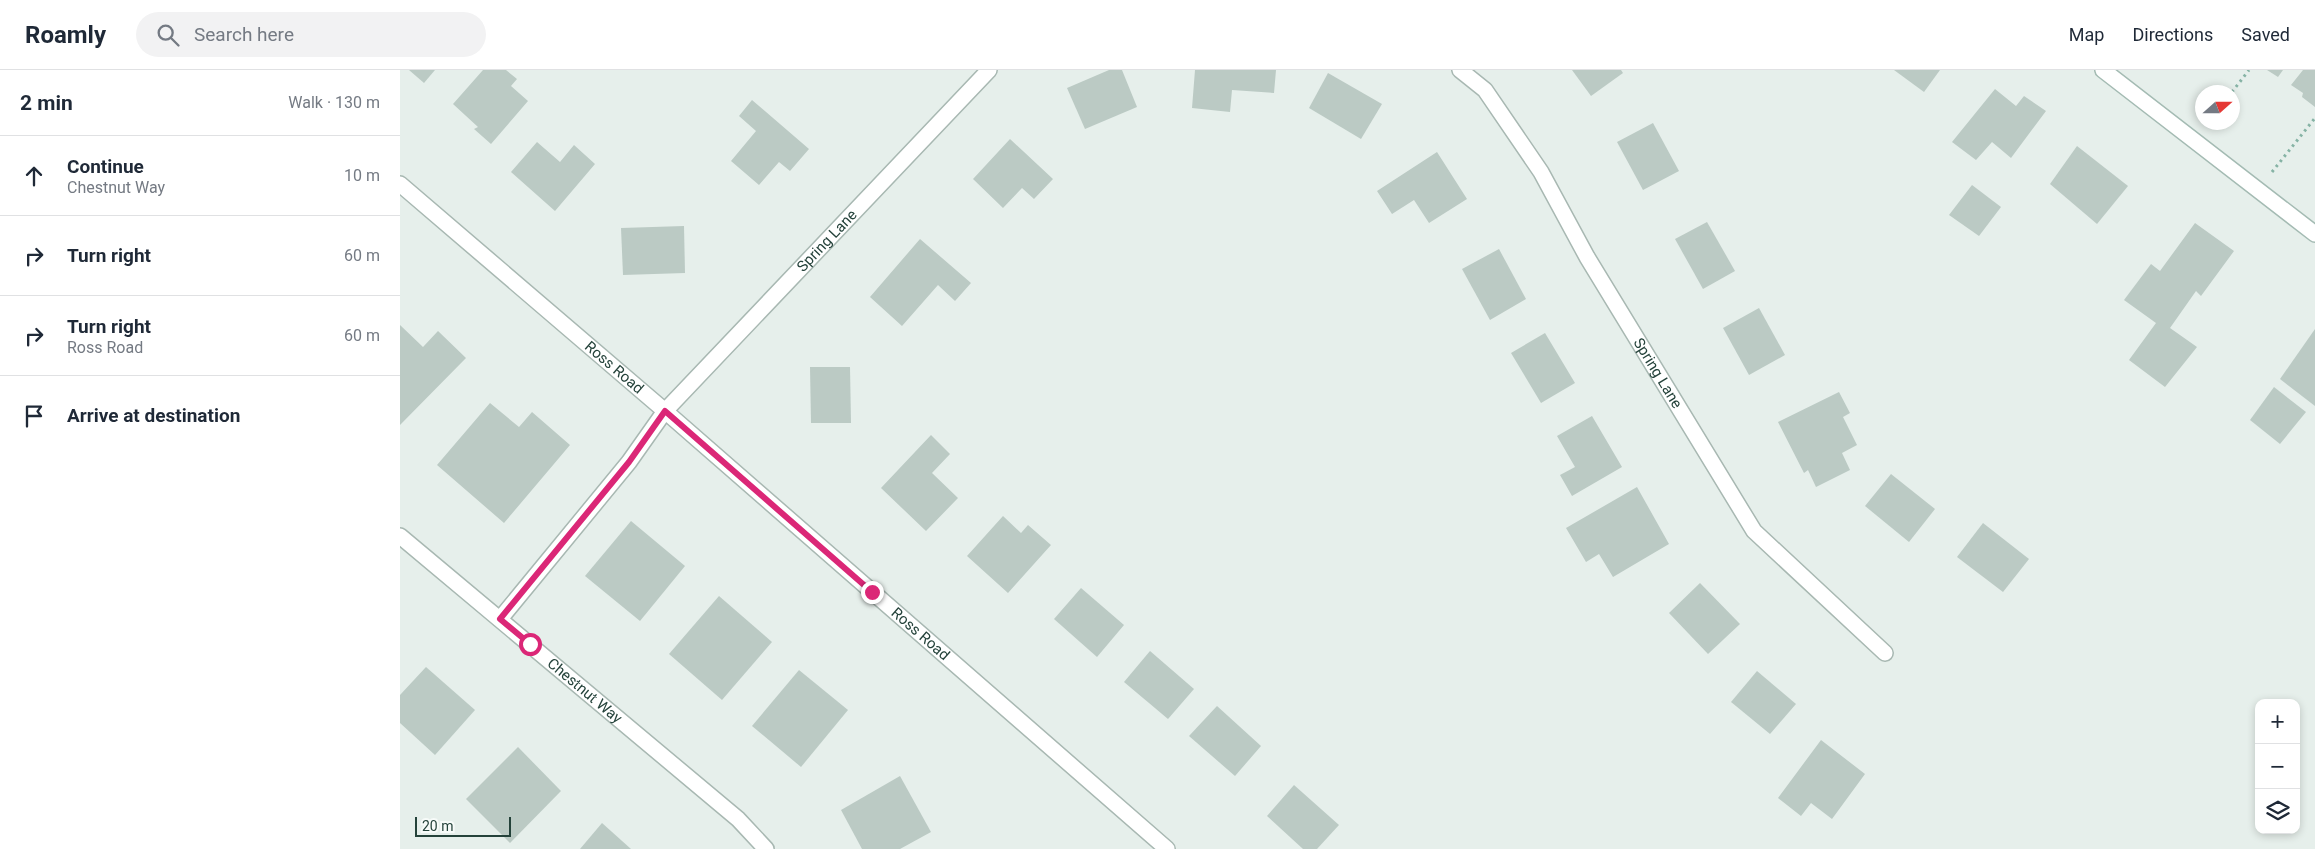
<!DOCTYPE html>
<meta charset="utf-8">
<style>
:root{--surface:#fff;--page:#f2f2f3;--text:#1f2937;--muted:#747a83;--line:#e0e1e3}
body{margin:0;font-family:Roboto,sans-serif;background:var(--page);color:var(--text)}
.controls{position:absolute;right:15px;bottom:15px;display:grid;overflow:hidden;border-radius:10px;box-shadow:0 2px 8px #0003}
.controls button{width:45px;height:45px;display:grid;place-items:center;padding:0;border:0;border-bottom:1px solid var(--line);background:var(--surface);color:var(--text);font:25px sans-serif}
.compass{position:absolute;left:1795px;top:15px;width:45px;height:45px;border-radius:50%;background:var(--surface);box-shadow:0 2px 8px #0003;rotate:69deg}
.scale{position:absolute;left:15px;bottom:12px;width:96px;box-sizing:border-box;padding-left:5px;border:2px solid #24423a;border-top:0;font-size:14px;line-height:18px;white-space:nowrap;color:#24423a;-webkit-text-stroke:4px #f7fbf9;paint-order:stroke}
.stop{position:absolute;width:15px;height:15px;margin:-11px;border:4px solid #db2777;border-radius:50%;background:#fff}
.stop.end{background:#db2777;border-color:#fff;box-shadow:0 1px 5px #0008}
.list{margin:0;padding:0;list-style:none}
h2{display:flex;justify-content:space-between;align-items:center;height:65px;margin:0;padding:0 20px;font-size:21px}
h2 small{font-size:16px;font-weight:400;color:var(--muted)}
.list li{display:grid;grid-template-columns:32px 1fr auto;gap:15px;align-items:center;box-sizing:border-box;height:80px;padding:0 20px;border-top:1px solid var(--line)}
.list b{display:block;font-size:19px;white-space:nowrap}
.list p{margin:0;font-size:16px;white-space:nowrap;color:var(--muted)}
.list em{font-size:16px;font-style:normal;color:var(--muted)}
.icon{flex:none;width:28px;height:28px;fill:none;stroke:currentColor;stroke-width:2;stroke-linecap:round;stroke-linejoin:round}
.map{position:relative;flex:none;width:1915px;height:779px;overflow:hidden}
header{display:flex;align-items:center;gap:30px;box-sizing:border-box;height:70px;padding:0 25px;background:var(--surface);border-bottom:1px solid var(--line)}
header strong{font-size:24px}
nav{display:flex;gap:28px;margin-inline-start:auto;font-size:18px}
.search{width:350px;height:45px;background:var(--page);display:flex;align-items:center;gap:12px;box-sizing:border-box;padding:0 18px;border-radius:28px;color:var(--muted);font-size:19px}
main{display:flex}
aside{flex:1;background:var(--surface)}
.map>svg:first-child{display:block}
.building{fill:#bbcac4}
.lines{fill:none;stroke-linecap:round;stroke-linejoin:round}
.service-casing{stroke:#a8b8b2;stroke-width:18}
.minor-casing{stroke:#a8b8b2;stroke-width:18}
.tertiary-casing{stroke:#a8b8b2;stroke-width:18}
.secondary-casing{stroke:#a4bbb3;stroke-width:18}
.path{stroke:#86b3a5;stroke-width:3;stroke-dasharray:2.5 4;stroke-linecap:butt}
.service{stroke:#fff;stroke-width:15}
.minor{stroke:#fff;stroke-width:15}
.tertiary{stroke:#fff;stroke-width:15}
.secondary{stroke:#fff;stroke-width:15}
.route{stroke:#db2777;stroke-width:6}
.labels{text-anchor:middle;stroke-width:5;stroke-linejoin:round;paint-order:stroke}
.street-label{font-size:15px;fill:#24423a;stroke:#f7fbf9}
</style>
<header>
<strong>Roamly</strong>
<div class="search"><svg class="icon" aria-label="search" viewBox="0 0 24 24"><circle cx="10" cy="10" r="6"/><path d="M15 15l6 6"/></svg>Search here</div>
<nav><a>Map</a><a>Directions</a><a>Saved</a></nav>
</header>
<main>
<aside>
<h2>2 min<small>Walk · 130 m</small></h2>
<ul class="list">
<li><svg class="icon" aria-label="ahead" viewBox="0 0 24 24"><path d="M12 20V5M6 11l6-6 6 6"/></svg><div><b>Continue</b><p>Chestnut Way</p></div><em>10 m</em></li>
<li><svg class="icon" aria-label="right" viewBox="0 0 24 24"><path d="M7 20v-9h11M14 6l5 5-5 5"/></svg><div><b>Turn right</b></div><em>60 m</em></li>
<li><svg class="icon" aria-label="right" viewBox="0 0 24 24"><path d="M7 20v-9h11M14 6l5 5-5 5"/></svg><div><b>Turn right</b><p>Ross Road</p></div><em>60 m</em></li>
<li><svg class="icon" aria-label="arrive" viewBox="0 0 24 24"><path d="M6 21V4h12l-3 4 3 4H6"/></svg><div><b>Arrive at destination</b></div></li>
</ul>
</aside>
<div class="map">
<svg width="1915" height="779" viewBox="0 0 1915 779">
<rect width="100%" height="100%" fill="#e6efeb"/>
<!-- building -->
<g class="building">
<path d="M9,0h26l-11,13z"/>
<path d="M83,0h23l11,9 -6,7 17,15 -37,43 -17,-15 4,-2 -25,-23z"/>
<path d="M709,0h13l15,37 -52,22 -18,-41z"/>
<path d="M795,0h81l-2,23 -42,-3 -2,22 -38,-4z"/>
<path d="M1172,0h49l2,3 -32,23z"/>
<path d="M1494,0h46l-16,22z"/>
<path d="M1867,0h16l-5,7z"/>
<path d="M1903,0h12v37l-13,-10 1,-4 -12,-8z"/>
<path d="M928,3l54,31 -21,35 -52,-31z"/>
<path d="M1595,19l21,17 8,-10 22,15 -35,47 -19,-16 -16,18 -24,-18z"/>
<path d="M352,30l57,49 -19,22 -11,-9 -20,23 -28,-24 25,-30 -17,-15z"/>
<path d="M1253,53l26,48 -36,19 -26,-48z"/>
<path d="M610,69l43,40 -19,20 -12,-11 -19,20 -30,-29z"/>
<path d="M137,72l23,20 14,-17 21,19 -40,47 -44,-39z"/>
<path d="M1677,76l51,40 -31,38 -47,-40z"/>
<path d="M1037,82l30,47 -38,24 -15,-23 -22,14 -15,-23z"/>
<path d="M1572,115l29,22 -22,29 -30,-21z"/>
<path d="M1307,152l28,49 -32,18 -28,-50z"/>
<path d="M1795,153l39,28 -33,45 -5,-5 -26,37 27,19 -32,40 -36,-27 27,-37 -32,-23 27,-36 9,7z"/>
<path d="M284,156l1,47 -62,2 -2,-47z"/>
<path d="M520,169l51,44 -16,18 -17,-16 -36,41 -32,-29z"/>
<path d="M1099,179l27,50 -36,21 -28,-51z"/>
<path d="M1359,238l26,47 -36,20 -26,-47z"/>
<path d="M0,255l23,22 15,-16 28,27 -66,67z"/>
<path d="M1915,259v77l-35,-27z"/>
<path d="M1145,263l30,50 -34,20 -30,-50z"/>
<path d="M410,297h40l1,56h-40z"/>
<path d="M1874,317l32,25 -26,32 -30,-24z"/>
<path d="M1439,322l11,21 -7,4 14,28 -15,8 8,17 -34,17 -8,-17 -4,3 -26,-51z"/>
<path d="M90,333l29,24 13,-15 38,33 -66,78 -67,-58z"/>
<path d="M1192,346l30,51 -50,29 -12,-21 15,-8 -18,-31z"/>
<path d="M531,365l19,19 -18,19 26,25 -32,33 -45,-43z"/>
<path d="M1491,404l44,35 -26,33 -44,-36z"/>
<path d="M1237,417l32,57 -56,33 -14,-23 -13,8 -20,-34z"/>
<path d="M603,446l18,17 7,-8 23,20 -43,48 -41,-37z"/>
<path d="M231,451l54,45 -45,55 -55,-45z"/>
<path d="M1583,453l46,36 -26,33 -46,-35z"/>
<path d="M1300,513l40,41 -32,30 -39,-41z"/>
<path d="M681,518l43,37 -27,32 -43,-38z"/>
<path d="M319,526l53,46 -50,58 -53,-46z"/>
<path d="M750,581l44,38 -26,30 -44,-37z"/>
<path d="M26,597l49,43 -40,45 -35,-32v-28z"/>
<path d="M399,600l49,40 -47,57 -49,-41z"/>
<path d="M1357,601l39,33 -26,30 -39,-32z"/>
<path d="M817,636l44,40 -26,30 -46,-40z"/>
<path d="M1421,670l44,34 -33,45 -21,-16 -10,13 -23,-18z"/>
<path d="M118,677l43,44 -51,52 -44,-44z"/>
<path d="M500,706l31,56 -31,17h-38l-21,-39z"/>
<path d="M894,715l45,40 -22,24h-14l-36,-33z"/>
<path d="M202,753l29,26h-51z"/>
</g>
<g class="lines">
<!-- service casing -->
<g class="service-casing">
<path id="service" d="M100,549l129,-157 36,-51"/>
</g>
<!-- minor casing -->
<g class="minor-casing">
<g id="minor">
<path id="s1" d="M1060,0l25,20 56,82 46,85 167,274 131,122"/>
<path id="s2" d="M265,341l324,-341"/>
<path id="s3" d="M0,466l338,283 28,30"/>
</g>
</g>
<!-- tertiary casing -->
<g class="tertiary-casing">
<g id="tertiary">
<path id="s4" d="M0,114l265,227 502,438"/>
</g>
</g>
<!-- secondary casing -->
<g class="secondary-casing">
<path id="secondary" d="M1703,0l212,164"/>
</g>
<!-- path -->
<g class="path">
<path d="M1832,22l17,-22"/>
<path d="M1872,102l43,-54"/>
</g>
<!-- service -->
<use href="#service" class="service"/>
<!-- minor -->
<use href="#minor" class="minor"/>
<!-- tertiary -->
<use href="#tertiary" class="tertiary"/>
<!-- secondary -->
<use href="#secondary" class="secondary"/>
</g>
<g class="lines">
<!-- route -->
<path class="route" d="M130,574l-30,-25 129,-157 36,-51 207,181"/>
</g>
<g class="labels">
<!-- street labels -->
<g class="street-label">
<text dy="5" stroke="none"><textPath href="#s2" startOffset="235">Spring Lane</textPath></text>
<text dy="5" stroke="none"><textPath href="#s4" startOffset="282">Ross Road</textPath></text>
<text dy="5" stroke="none"><textPath href="#s1" startOffset="364">Spring Lane</textPath></text>
<text dy="5" stroke="none"><textPath href="#s4" startOffset="688">Ross Road</textPath></text>
<text dy="5" stroke="none"><textPath href="#s3" startOffset="241">Chestnut Way</textPath></text>
</g>
</g>
</svg>
<div class="controls">
<button>+</button>
<button>−</button>
<button><svg class="icon" aria-label="layers" viewBox="0 0 24 24"><path d="M12 4l9 5-9 5-9-5zM3 14l9 5 9-5"/></svg></button>
</div>
<svg class="compass" viewBox="-18 -18 36 36"><path d="M0-13l5 13h-10z" fill="#e53935"/><path d="M0 13l5-13h-10z" fill="#747a83"/></svg>
<div class="scale">20 m</div>
<div class="stop" style="left:130px;top:574px"></div>
<div class="stop end" style="left:472px;top:522px"></div>
</div>
</main>
